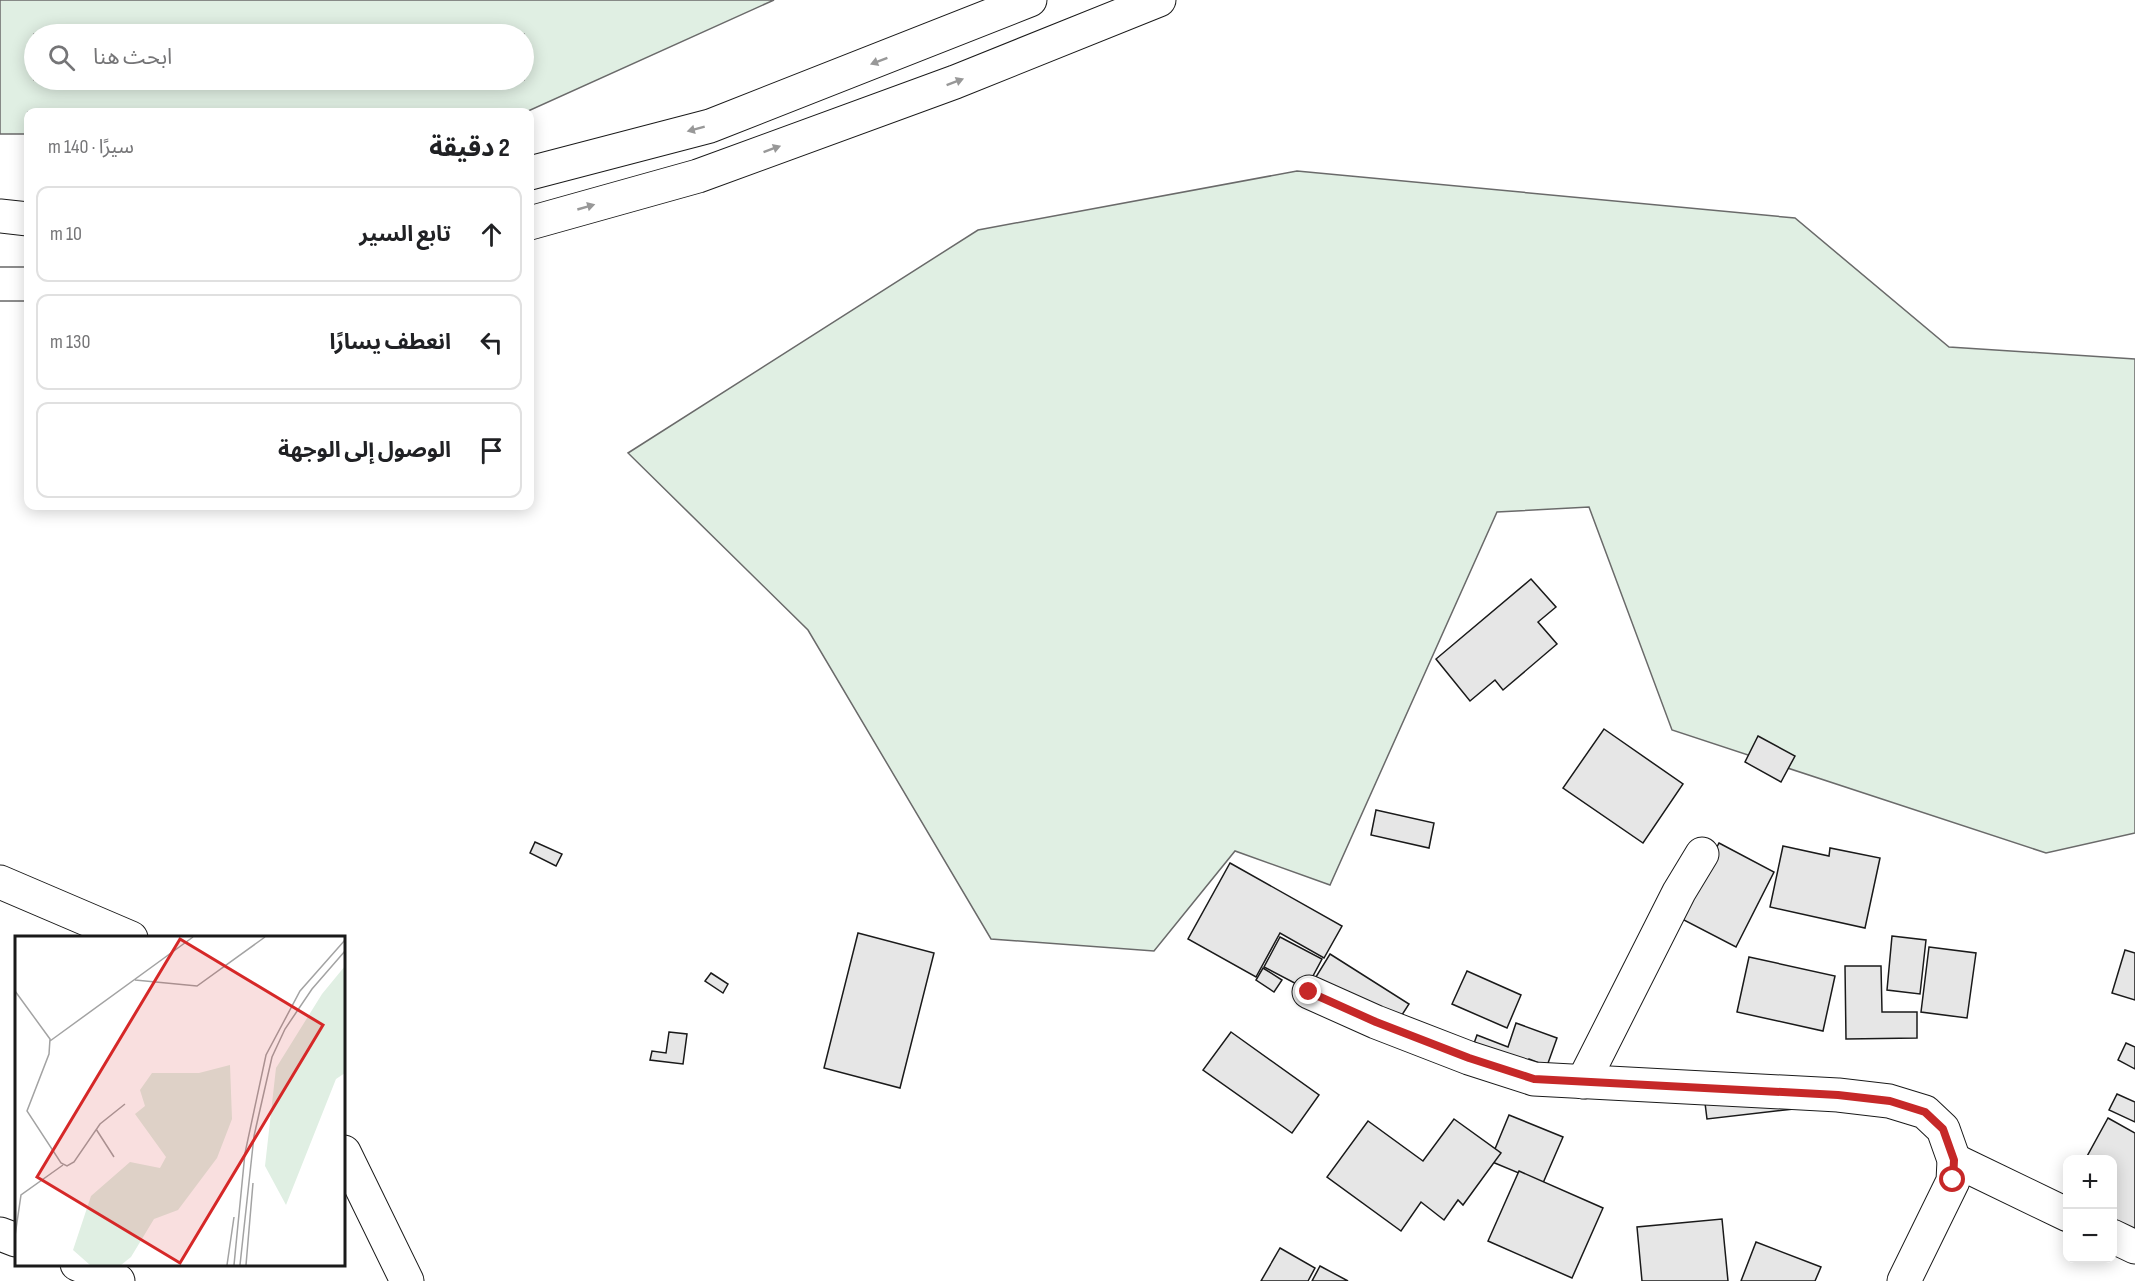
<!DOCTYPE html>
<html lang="ar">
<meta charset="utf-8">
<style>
:root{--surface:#fff;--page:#f2f2f2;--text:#202124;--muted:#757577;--line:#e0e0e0}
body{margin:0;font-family:"Sofia Sans Condensed","Noto Sans Arabic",sans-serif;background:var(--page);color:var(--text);direction:rtl}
.controls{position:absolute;right:18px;bottom:18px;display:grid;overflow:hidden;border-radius:12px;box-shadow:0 3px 15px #0003}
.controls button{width:54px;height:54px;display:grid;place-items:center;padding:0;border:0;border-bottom:2px solid var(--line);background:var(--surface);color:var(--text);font:30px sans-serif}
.stop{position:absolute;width:18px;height:18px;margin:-14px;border:4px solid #c62828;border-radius:50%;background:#fff}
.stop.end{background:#c62828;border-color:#fff;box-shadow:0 2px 6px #0008}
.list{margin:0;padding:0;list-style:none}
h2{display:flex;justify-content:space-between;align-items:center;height:78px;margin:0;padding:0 24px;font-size:26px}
h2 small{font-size:20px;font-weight:400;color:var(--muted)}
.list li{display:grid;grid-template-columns:39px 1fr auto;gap:18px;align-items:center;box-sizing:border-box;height:96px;margin:0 12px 12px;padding:0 12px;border:2px solid var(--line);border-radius:12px}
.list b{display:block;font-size:22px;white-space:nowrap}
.list em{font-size:20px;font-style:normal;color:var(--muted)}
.icon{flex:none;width:33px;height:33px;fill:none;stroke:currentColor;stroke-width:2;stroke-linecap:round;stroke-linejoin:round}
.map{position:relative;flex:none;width:2135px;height:1281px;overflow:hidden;direction:ltr}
.search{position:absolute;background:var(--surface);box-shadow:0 3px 15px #0003;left:24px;top:24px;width:510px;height:66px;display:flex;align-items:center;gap:15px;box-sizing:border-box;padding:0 21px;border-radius:33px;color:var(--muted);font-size:22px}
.panel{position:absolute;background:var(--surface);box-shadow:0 3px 15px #0003;left:24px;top:108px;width:510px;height:402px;border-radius:12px;direction:rtl}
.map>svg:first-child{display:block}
.green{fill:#e0efe3;stroke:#6a6a6a;stroke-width:1.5;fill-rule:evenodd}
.building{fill:#e6e6e6;stroke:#1a1a1a;stroke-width:1.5}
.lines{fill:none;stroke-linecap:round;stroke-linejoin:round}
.minor-casing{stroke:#1a1a1a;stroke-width:35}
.highway-casing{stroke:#1a1a1a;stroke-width:35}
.minor{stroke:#fff;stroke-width:33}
.highway{stroke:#fff;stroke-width:33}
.oneway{fill:#989898}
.route{stroke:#c62828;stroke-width:8}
.inset-road{fill:none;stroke:#a3a3a3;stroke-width:1.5}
.view{fill:#d62828;fill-opacity:0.15;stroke:#d62828;stroke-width:3}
.inset-edge{fill:none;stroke:#1a1a1a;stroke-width:3}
</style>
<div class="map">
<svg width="2135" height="1281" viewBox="0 0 2135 1281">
<rect width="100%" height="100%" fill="#fff"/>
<!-- green -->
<g class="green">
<path d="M0,0h774l-248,112h-498v22h-28zM34,34h490v46h-490z"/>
<path d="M1297,171l498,47 154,129 186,12v474l-89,20 -374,-123 -83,-223 -92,5 -167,373 -95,-34 -81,100 -163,-12 -183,-309 -180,-177 350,-223z"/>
</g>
<!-- building -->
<g class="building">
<path d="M1531,579l25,28 -18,15 19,22 -54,46 -8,-10 -25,21 -34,-42z"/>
<path d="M1604,729l79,55 -40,59 -80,-55z"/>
<path d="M1758,736l37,20 -14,26 -36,-20z"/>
<path d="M1376,810l58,13 -5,25 -58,-13z"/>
<path d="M535,842l27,12 -6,12 -26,-13z"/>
<path d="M1719,843l55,29 -38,75 -56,-29z"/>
<path d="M1783,846l46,10 1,-8 50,10 -15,70 -95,-21z"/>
<path d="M1230,863l112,63 -18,32 -44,-25 -24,44 -68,-38z"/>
<path d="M858,933l76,20 -34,135 -76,-20z"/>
<path d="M1892,936l34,4 -6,54 -33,-4z"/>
<path d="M1280,937l42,22 -16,30 -42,-22z"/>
<path d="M1929,947l47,6 -9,65 -46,-6z"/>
<path d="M2125,950l10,3v47l-23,-7z"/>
<path d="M1330,954l79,50 -20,31 -78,-50z"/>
<path d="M1749,957l86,19 -12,55 -86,-19z"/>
<path d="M1845,966h36l1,46h35v26l-71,1z"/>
<path d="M1263,968l19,12 -8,12 -18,-12z"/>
<path d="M1467,971l54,24 -14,33 -55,-24z"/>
<path d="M711,973l17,11 -5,9 -18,-12z"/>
<path d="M1516,1023l41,15 -10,28 -18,-7 -7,21 -54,-20 9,-25 31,12z"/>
<path d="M669,1032l18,2 -4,30 -33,-4 2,-9 14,2z"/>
<path d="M1231,1032l88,63 -27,38 -89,-63z"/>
<path d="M2126,1043l9,4v22l-17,-9z"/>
<path d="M1703,1087l91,22 -87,10z"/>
<path d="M2117,1094l18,8v20l-26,-12z"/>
<path d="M1509,1115l54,22 -20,46 -53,-22z"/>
<path d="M2108,1118l27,15v105l-23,-13v-65h-27z"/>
<path d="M1454,1119l47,34 -38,52 -5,-5 -14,20 -23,-18 -20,29 -74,-54 41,-56 55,40z"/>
<path d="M1519,1171l84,37 -31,70 -84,-37z"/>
<path d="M1722,1219l6,62h-86l-5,-54z"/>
<path d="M1756,1242l65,25 -6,14h-74z"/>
<path d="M1280,1248l35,20 -7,13h-47z"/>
<path d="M1320,1266l28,15h-36z"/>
</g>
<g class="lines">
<!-- minor casing -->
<g class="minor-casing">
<g id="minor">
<path d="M0,882l131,56"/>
<path d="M1309,992l67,30 93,36 65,21 304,16 51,6 36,11 18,17 11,31 -1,21 -49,100"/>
<path d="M1583,1082l96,-190 23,-38"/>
<path d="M344,1152l63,129"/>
<path d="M1954,1160l114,55"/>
<path d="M0,1234l16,6"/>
<path d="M2112,1236l23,11"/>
<path d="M77,1264l41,17"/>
</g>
</g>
<!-- highway casing -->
<g class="highway-casing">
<g id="highway">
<path d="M530,173l180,-47 320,-126"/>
<path d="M0,216l28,3"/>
<path d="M530,223l168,-47 257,-94 204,-82"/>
<path d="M0,284h28"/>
</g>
</g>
<!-- minor -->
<use href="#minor" class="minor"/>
<!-- highway -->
<use href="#highway" class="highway"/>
</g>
<!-- one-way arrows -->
<defs><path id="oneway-solid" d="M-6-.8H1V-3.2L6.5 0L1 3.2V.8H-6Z" transform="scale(1.5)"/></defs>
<g class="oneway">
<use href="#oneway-solid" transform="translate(879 61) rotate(159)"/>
<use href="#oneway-solid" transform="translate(955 82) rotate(-21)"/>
<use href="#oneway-solid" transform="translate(696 129) rotate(165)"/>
<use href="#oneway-solid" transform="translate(772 149) rotate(-20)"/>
<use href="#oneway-solid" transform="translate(586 207) rotate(-16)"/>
</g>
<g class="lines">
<!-- route -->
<path class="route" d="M1309,992l67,30 93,36 65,21 304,16 52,6 35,11 18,17 11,31 -1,20"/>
</g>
<!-- overview -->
<g transform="translate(15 936)">
<rect width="330" height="330" fill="#fff"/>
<path d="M330,30v107l-9,6 -50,126 -21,-39 11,-98 46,-74zM215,129l2,54 -15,39 -39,52 -24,9 -23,38 -10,8h-31l-17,-15 18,-54 39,-34 30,6 6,-11 -31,-43 10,-8 -5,-16 12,-17h47z" fill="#e0efe3"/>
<path class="inset-road" d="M120,44l62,6 68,-49M0,55l35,48 -1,15 -22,57 34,52 6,3 7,-4 26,-38 25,-20M35,105l143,-104M81,193l18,28M0,300l6,-41 42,-30M212,329l7,-48M219,329l11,-112 21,-98 34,-64 45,-51M225,329l14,-129 18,-79 13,-28 27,-40 33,-38M231,329l7,-82"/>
<path class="view" d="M165,3l143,86 -143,238 -143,-86z"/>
<rect width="330" height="330" class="inset-edge"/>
</g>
</svg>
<div class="controls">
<button>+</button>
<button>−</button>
</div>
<div class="stop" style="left:1953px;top:1180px"></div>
<div class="stop end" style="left:1309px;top:992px"></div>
<div class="search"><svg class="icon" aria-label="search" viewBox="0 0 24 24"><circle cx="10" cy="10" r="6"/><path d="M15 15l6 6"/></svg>ابحث هنا</div>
<section class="panel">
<h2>2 دقيقة<small>سيرًا · 140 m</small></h2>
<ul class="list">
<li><svg class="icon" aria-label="ahead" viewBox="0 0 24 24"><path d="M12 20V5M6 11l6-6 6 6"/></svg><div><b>تابع السير</b></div><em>10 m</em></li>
<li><svg class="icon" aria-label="left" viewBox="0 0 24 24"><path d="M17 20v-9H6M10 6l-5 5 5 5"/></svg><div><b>انعطف يسارًا</b></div><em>130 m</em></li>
<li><svg class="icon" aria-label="arrive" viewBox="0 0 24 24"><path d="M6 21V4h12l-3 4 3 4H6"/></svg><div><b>الوصول إلى الوجهة</b></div></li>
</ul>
</section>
</div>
